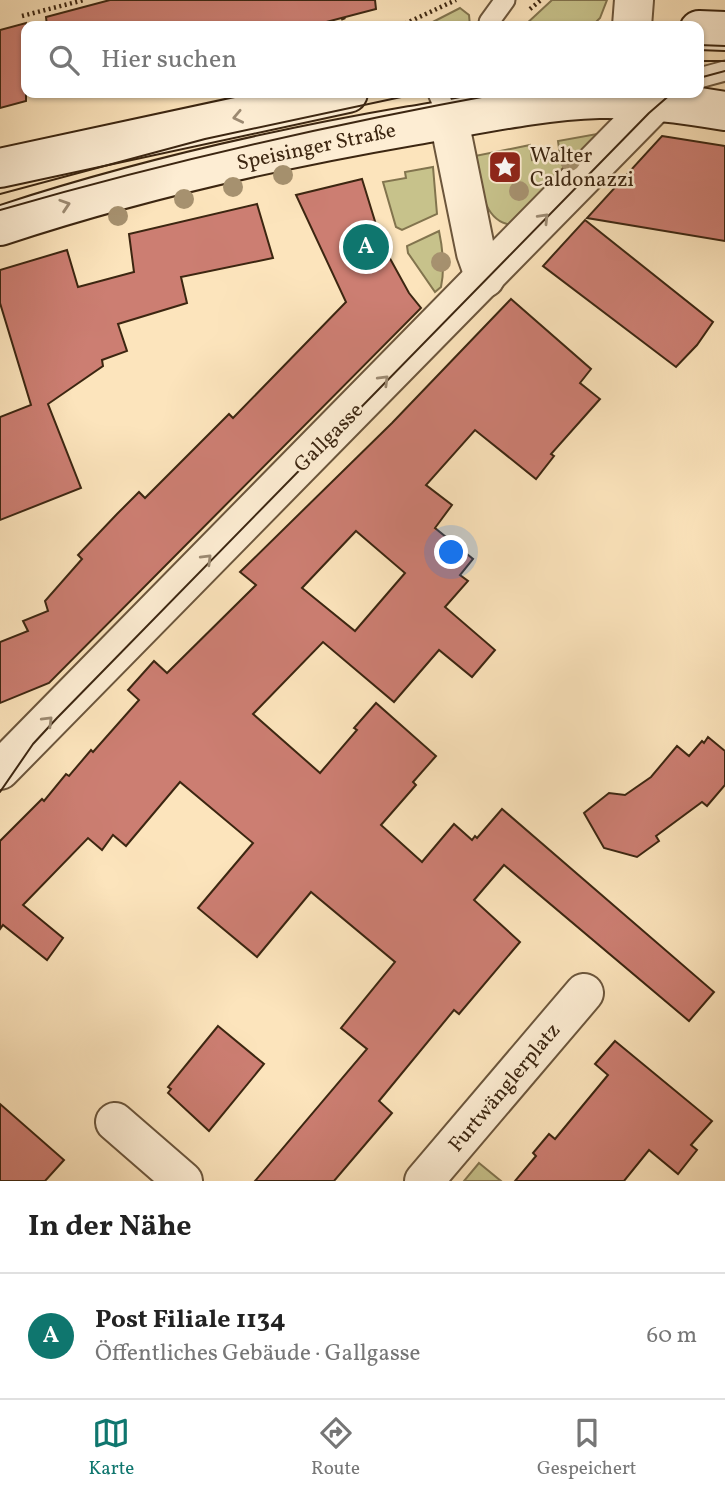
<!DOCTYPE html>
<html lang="de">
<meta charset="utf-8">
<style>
:root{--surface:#fff;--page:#f2f2f2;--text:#222;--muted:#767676;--line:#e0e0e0;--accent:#0f766e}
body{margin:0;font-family:Vollkorn,serif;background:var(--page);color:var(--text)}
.you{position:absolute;left:452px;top:553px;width:24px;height:24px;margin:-18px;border:5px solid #fff;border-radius:50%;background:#1a73e8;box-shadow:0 0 0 10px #1a73e833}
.badge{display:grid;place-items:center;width:46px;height:46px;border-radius:50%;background:var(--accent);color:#fff;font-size:23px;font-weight:700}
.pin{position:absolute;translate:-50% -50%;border:4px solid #fff;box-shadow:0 2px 7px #0006}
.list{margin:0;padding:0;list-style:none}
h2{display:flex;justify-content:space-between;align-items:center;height:91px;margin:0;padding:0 28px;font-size:30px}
h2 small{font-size:23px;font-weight:400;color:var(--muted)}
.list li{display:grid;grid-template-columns:46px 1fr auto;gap:21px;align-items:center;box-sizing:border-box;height:126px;padding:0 28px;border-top:2px solid var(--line)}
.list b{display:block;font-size:26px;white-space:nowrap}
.list p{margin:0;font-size:23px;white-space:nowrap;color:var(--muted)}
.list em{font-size:23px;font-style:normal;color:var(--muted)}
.icon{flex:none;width:38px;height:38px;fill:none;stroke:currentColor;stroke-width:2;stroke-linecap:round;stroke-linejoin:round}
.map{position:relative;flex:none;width:725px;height:1181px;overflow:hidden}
.search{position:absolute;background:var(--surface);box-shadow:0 2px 5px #0004;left:21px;right:21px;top:21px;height:77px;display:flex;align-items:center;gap:18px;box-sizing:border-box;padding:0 24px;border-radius:14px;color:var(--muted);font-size:26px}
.sheet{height:217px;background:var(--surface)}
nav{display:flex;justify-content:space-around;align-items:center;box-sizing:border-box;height:98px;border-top:2px solid var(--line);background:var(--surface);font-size:19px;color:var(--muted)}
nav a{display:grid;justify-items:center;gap:4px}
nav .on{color:var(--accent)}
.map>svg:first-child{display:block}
.green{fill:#c7c28b;stroke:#82744e;stroke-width:2}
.building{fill:#cc7e72;stroke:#3c2611;stroke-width:2;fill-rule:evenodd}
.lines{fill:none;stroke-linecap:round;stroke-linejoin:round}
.lane-casing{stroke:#6c563c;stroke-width:23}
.street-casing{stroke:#6c563c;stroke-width:42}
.secondary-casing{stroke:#3c2611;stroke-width:42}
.path{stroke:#3c2611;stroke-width:4.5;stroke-dasharray:2 3.5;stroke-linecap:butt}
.lane{stroke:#fdedd3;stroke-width:19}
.street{stroke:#fdedd3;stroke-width:38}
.secondary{stroke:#fdedd3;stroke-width:38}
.tram{stroke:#3c2611;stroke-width:2}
.tree{fill:#a6916f}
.oneway{stroke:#9c8a72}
.labels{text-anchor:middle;stroke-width:5;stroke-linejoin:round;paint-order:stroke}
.street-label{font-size:21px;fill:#3c2611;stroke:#fdedd3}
.poi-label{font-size:21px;fill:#3c2611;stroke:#fdedd3;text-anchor:start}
</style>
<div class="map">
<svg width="725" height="1181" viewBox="0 0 725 1181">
<rect width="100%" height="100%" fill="#fce4bc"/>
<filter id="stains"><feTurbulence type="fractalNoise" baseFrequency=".00286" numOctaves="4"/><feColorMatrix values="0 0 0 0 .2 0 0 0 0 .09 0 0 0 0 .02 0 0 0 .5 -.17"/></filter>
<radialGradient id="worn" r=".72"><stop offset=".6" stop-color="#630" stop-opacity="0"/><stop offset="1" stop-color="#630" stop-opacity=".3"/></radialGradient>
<!-- green -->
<g class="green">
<path d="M552,0h55l-7,18 -8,8h-68z"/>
<path d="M460,8l9,7 1,11h-45z"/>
<path d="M608,132l-95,93c-32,-2 -33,-45 -38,-69l55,-11 2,15 28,-5 -2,-14z"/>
<path d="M433,167l4,47 -35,16 -6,-3 -13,-45 23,-4 -1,-6z"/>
<path d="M439,231c4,19 6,37 2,56l-6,5 -27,-39 -1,-7z"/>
<path d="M479,1163l22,18h-37z"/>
</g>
<!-- building -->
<g class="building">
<path d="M110,0h265l1,9 -65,17h-264l-1,-9z"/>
<path d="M26,23v78l-26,7v-78z"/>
<path d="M662,136l63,10v95l-138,-23z"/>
<path d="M362,179l20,65 27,49 12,15 -372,375 -49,20v-61l28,-11 -5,-10 25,-10 -3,-10 37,-42 -4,-4 39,-41 22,-22 6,6 84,-84 4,4 113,-116 -50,-107z"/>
<path d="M257,204l16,54 -92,19 6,26 -69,21 9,27 -25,9 1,6 -55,38 33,84 -81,32v-103l31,-12 -31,-102v-33l67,-20 11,37 56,-15 -5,-38z"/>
<path d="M585,220l128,102 -16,23 -21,22 -133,-101z"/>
<path d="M511,299l80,70 -11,14 20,16 -49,55 3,2 -18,23 -61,-49 -49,55 26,20 -17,23 38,31 -13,16 8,6 -23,26 50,43 -23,27 -33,-27 -45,52 -71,-60 -70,72 67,59 37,-43 -3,-2 22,-25 60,53 -23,26 3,3 -35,40 41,37 32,-38 18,16 3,-4 2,2 25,-29 212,183 -25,29 -185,-156 -30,35 46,42 -61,72 -5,-4 -75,91 13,12 -58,68h-79l112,-132 -26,-21 54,-66 -84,-70 -54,65 -59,-49 55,-65 -73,-61 -54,64 -13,-11 -11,15 -14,-12 -65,67 40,33 -16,22 -44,-35 -3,4v-88l42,-42 2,2 22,-27 3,2 22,-26 2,2 46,-52 -11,-10 26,-29 13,12 89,-88 -16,-13 152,-149zM356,531l49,42 -50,58 -53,-43z"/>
<path d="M708,737l17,14v34l-18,21 -5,-4 -46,34 3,5 -22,16 -33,-9 -20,-35 25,-20 16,2 26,-18 26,-31 12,10 13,-15 2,2z"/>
<path d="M218,1026l46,38 -55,67 -41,-38 3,-4 -3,-2z"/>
<path d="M615,1041l97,80 -21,24 6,5 -19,24 -29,-24 -25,31h-109l21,-25 -3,-3 16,-19 6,5 53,-64 -13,-11z"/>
<path d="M0,1104l64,56 -19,21h-45z"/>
</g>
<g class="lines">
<!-- lane casing -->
<g class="lane-casing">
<g id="lane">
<path d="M489,26v-4l16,-22"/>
<path d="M699,78l26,-7"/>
<path d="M438,93l11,27"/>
</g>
</g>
<!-- street casing -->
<g class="street-casing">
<g id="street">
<path d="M632,26l2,-26"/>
<path d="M449,120l27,133 9,25"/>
<path d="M0,770l655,-667"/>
<path d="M115,1122l68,59"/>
<path d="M424,1181l160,-188"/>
</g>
</g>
<!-- secondary casing -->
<g class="secondary-casing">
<g id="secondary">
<path d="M699,30l26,1"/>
<path d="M0,168l348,-75"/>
<path d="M0,226c133,-44 272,-76 411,-100 61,-10 125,-25 188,-27 41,-1 85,5 126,12"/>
</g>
</g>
<!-- path -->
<g class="path">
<path d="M530,9l11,-9"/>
<path d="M22,16l62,-16"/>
<path d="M343,18l3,8"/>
<path d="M400,26l56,-26"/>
</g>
<!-- lane -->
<use href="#lane" class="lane"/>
<!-- street -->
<use href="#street" class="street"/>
<!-- secondary -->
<use href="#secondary" class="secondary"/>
<!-- tram -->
<g class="tram">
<path d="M699,45l26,1"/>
<path d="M699,61h26"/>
<path d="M699,78l26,-7"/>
<path d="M0,194l205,-55 215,-46"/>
<path d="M0,210c166,-48 333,-86 503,-117"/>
<path d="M0,792l33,-48 24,-26 592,-605 23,-20"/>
</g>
</g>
<!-- trees -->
<g class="tree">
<circle cx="570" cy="161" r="10"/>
<circle cx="283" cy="175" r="10"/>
<circle cx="233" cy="187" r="10"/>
<circle cx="519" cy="191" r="10"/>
<circle cx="184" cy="199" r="10"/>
<circle cx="118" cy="216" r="10"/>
<circle cx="441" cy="262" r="10"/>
</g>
<!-- one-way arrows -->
<defs><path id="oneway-chevron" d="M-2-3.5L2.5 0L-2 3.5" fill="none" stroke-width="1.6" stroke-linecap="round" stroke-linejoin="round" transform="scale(1.75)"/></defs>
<g class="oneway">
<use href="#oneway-chevron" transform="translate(238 117) rotate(168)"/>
<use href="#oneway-chevron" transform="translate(65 205) rotate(-18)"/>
<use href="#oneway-chevron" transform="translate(544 218) rotate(-46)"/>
<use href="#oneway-chevron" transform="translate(384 380) rotate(-45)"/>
<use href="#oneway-chevron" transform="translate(207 559) rotate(-45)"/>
<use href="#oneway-chevron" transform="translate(48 721) rotate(-45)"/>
</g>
<!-- icons -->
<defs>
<g id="sight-square" transform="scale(1.75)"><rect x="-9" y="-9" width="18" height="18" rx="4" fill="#8f2418" stroke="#fdedd3"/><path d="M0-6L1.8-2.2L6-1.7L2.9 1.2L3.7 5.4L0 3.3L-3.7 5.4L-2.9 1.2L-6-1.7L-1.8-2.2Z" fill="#fff"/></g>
</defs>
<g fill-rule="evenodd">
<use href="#sight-square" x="505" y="167"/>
</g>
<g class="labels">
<!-- street labels -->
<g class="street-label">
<text transform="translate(316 146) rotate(-12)" y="7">Speisinger Straße</text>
<text transform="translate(328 437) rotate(-45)" y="7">Gallgasse</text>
<text transform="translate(504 1087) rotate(-50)" y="7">Furtwänglerplatz</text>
</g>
<!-- poi labels -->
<g class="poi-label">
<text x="530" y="162">Walter<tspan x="530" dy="24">Caldonazzi</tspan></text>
</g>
</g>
<rect width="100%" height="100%" filter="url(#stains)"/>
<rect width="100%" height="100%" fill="url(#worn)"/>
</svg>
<div class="you"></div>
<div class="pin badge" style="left:366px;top:247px">A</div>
<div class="search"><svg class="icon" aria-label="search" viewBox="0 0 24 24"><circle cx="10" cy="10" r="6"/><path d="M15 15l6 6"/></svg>Hier suchen</div>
</div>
<section class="sheet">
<h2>In der Nähe<small></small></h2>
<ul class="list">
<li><span class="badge">A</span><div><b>Post Filiale 1134</b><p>Öffentliches Gebäude · Gallgasse</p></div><em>60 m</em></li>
</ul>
</section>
<nav>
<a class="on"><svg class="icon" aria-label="map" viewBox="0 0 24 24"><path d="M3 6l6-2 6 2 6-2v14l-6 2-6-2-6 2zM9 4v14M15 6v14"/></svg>Karte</a>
<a><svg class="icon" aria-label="directions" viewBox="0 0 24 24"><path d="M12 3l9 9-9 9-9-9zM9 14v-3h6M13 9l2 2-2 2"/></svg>Route</a>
<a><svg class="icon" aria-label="saved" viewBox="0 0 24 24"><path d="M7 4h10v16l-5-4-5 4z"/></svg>Gespeichert</a>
</nav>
